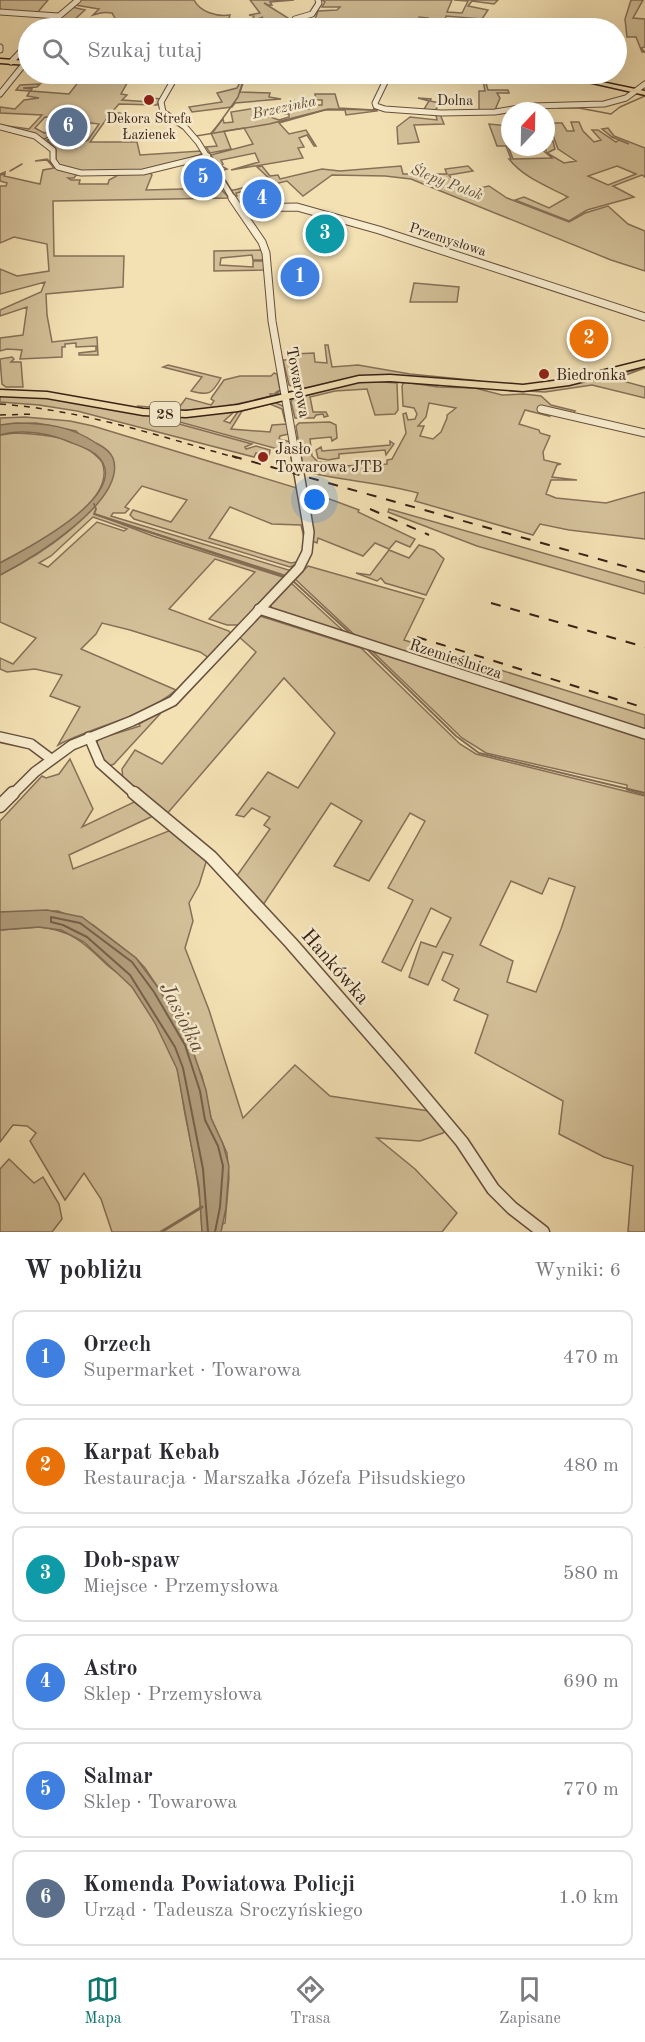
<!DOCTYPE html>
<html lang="pl">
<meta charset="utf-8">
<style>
:root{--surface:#fff;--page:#f2f2f3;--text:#2b2b33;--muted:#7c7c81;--line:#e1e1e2;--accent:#0f766e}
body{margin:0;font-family:"Old Standard TT",serif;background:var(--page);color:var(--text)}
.compass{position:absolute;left:501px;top:102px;width:54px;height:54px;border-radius:50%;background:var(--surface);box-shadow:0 6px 24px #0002;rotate:22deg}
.you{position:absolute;left:315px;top:500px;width:21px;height:21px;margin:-15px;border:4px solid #fff;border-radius:50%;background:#1a73e8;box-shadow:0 0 0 9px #1a73e833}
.badge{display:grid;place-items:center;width:39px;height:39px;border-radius:50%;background:var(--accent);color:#fff;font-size:20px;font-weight:700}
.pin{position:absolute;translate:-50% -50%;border:3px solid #fff;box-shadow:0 2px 6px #0006}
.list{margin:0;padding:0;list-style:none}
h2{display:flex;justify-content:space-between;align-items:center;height:78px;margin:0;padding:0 24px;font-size:26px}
h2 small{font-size:20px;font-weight:400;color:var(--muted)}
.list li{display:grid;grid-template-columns:39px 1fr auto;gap:18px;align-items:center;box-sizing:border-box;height:96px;margin:0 12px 12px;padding:0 12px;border:2px solid var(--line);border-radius:12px}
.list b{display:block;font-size:22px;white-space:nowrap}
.list p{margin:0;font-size:20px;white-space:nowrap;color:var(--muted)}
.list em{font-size:20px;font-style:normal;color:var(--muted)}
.icon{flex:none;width:33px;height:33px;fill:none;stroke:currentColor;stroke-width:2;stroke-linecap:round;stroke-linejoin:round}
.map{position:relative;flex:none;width:645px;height:1232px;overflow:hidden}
.search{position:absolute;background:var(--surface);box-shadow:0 6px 24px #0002;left:18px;right:18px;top:18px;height:66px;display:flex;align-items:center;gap:15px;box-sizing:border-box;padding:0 21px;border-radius:33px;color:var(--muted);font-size:22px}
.sheet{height:726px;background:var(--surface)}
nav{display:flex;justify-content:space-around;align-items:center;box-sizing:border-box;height:84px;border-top:2px solid var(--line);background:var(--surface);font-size:16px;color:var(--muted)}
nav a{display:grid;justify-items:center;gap:3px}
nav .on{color:var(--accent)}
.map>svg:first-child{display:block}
.green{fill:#d3c099;stroke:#867058;stroke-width:1.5;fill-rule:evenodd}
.water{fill:#b39f7e;stroke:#826c54;stroke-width:1.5}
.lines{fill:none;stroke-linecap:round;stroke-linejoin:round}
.shore{stroke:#76604a;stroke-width:2}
.stream-far2{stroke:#826c54;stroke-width:1.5}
.stream-far1{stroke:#826c54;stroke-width:2}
.stream{stroke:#826c54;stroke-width:3}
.minor-far3-casing{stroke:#67503e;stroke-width:7}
.minor-far2-casing{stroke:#67503e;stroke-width:9}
.minor-far1-casing{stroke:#67503e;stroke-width:12}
.minor-casing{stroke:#67503e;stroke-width:15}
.major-casing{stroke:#382016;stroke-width:3}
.minor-far3{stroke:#f7ecce;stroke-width:5}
.minor-far2{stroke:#f7ecce;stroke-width:7}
.minor-far1{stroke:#f7ecce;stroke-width:9}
.minor{stroke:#f7ecce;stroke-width:12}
.major{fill:#f3e1b4;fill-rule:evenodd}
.rail-far1{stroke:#382016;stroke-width:1.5;stroke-dasharray:6 6;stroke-linecap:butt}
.rail{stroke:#382016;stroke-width:2;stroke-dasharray:10 10;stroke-linecap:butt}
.poi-dot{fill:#8f2418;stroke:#f7ecce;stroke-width:2}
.labels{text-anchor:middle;stroke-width:5;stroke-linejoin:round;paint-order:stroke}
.far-street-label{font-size:14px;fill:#382016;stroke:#f7ecce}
.far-poi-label{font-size:14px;fill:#382016;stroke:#f7ecce}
.far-water-label{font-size:15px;font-style:italic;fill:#634c3a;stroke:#f7ecce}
.shield{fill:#f7ecce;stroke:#715d4d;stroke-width:1.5}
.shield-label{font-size:15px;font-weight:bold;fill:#382016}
.poi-label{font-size:16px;fill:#382016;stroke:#f7ecce;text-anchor:start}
.street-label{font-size:16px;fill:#382016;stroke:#f7ecce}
.near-street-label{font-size:20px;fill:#382016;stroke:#f7ecce}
.near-water-label{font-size:21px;font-style:italic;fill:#634c3a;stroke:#f7ecce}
</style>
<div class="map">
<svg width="645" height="1232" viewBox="0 0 645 1232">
<rect width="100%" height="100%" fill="#f3e1b4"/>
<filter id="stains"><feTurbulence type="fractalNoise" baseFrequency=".00333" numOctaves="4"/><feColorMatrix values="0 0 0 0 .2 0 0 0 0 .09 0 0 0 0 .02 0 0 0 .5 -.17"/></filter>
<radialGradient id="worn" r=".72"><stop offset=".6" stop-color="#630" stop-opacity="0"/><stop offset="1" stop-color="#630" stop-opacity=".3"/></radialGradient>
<!-- green -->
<g class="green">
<path d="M0,0h48l-11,13 -37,-2z"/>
<path d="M80,0h114c6,12 23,17 36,15l-1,3 14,6 10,-2 -7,6h-193l-2,-2 21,-19 13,3 -12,11 11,1 5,-2 -1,4h10l2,-2 -3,-1 3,-2 11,2 4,-3 -3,-5c-9,-1 -12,0 -19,2l6,-6 -24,-4z"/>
<path d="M250,0h44l-24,2 2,3h-4l-4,-2 24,15 -3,1v9l-30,-2 2,-5 6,-4 -11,4 2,-5 -5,-1 11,-2z"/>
<path d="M322,0h130l-5,12 15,1 6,-12 -14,-1h44l-4,4 -22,-3 -4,5 20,4 -6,9 -36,-3 -2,12 -17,-1 1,-9 -9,-1 -2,11h-105l6,-17 19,-1 3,-3h-18l3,-5z"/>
<path d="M631,0h12l-10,18 12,1v28l-4,1 4,4h-3l-6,-15h-9l-2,-18z"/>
<path d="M54,74l76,4 -9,16 6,1 -5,5 29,2 3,-4 6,1 -3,6 -38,-1 -7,8 14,2 -4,5 -14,-2 -18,25h47l3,13 61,-4 1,2 -4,3 -56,14 -70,1 -13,-6 -3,-5v-11l-9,-9 15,-3 -4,8 18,3 2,-2 -2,-2 12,-4 11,-16 -54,-7 -10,11 9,5 9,-2 -4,6 -5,2 -18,-8 -26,-6 29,4 13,-14 -42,-2v-6l15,2 9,-9 15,-2 -12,-2 3,-5 -14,-1 4,-5 20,-1 -3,3 -14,1 9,1 -1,2 38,3 14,-18 -16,-1 1,5 -15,-1 3,-3 -1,-1 -4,4h-7z"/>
<path d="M244,74h2l-6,18 30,1 -1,4 12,2 -46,4 -3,4 -40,5 -3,-5 33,-5 -5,-9 20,-5z"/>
<path d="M483,80l16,2 -13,1 2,7h20l1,3h-12l3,5 -5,12 -16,2v-21h6z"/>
<path d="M315,94h20l4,14 35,2v-5l3,6 -31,4 -1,-5h-20l-46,13 10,11 17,-4 10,16h-2l-7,-11 -8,3 5,9 -6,1 5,10 -72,12 28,-8 -4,-9 -34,7 2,4 -2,2 6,3 -7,2 -9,-16 42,-11 -9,-16 -20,3 7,18 -21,4 -4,-6 11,-1 -6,-13 12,-14 1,4 9,-1 -2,-10 31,-5 5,9 12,4 10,-3v-3h-9l1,-4h9l-1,-5 5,-4 -1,8h16l2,-8h3v4h8v-5h-6z"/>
<path d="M418,98l13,1 -1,2 10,2 -5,8 5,3 4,10 -30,1 5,17 -21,2 -1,-17 13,-10 27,3 -1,-5 -21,-2 8,-2 6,-10z"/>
<path d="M546,117h5l1,6h10l5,8h7l-3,-9h8l4,9 11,11 7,-2 -9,-10h6l18,12 3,-2 10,4 -17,-7 -10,-8 6,-1 6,8 31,12v29l-3,-2 -29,11 21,11 -47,13 -18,11 -54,-21 9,-3 25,11 19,-11c-21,-11 -44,-19 -59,-38h2l-5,-13h-9l-8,-22 21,2v11l-5,1 8,21 39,-1 -13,-11h5l2,3v-9h7l2,8 -8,4 17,10 12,-2 -18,-12 -7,-19 -5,-5zM617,166l19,8 -28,11 -20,-9z"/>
<path d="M47,159l13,11 17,4 -3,4h-6l3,2h9l-1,4h29l1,-4 11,-6 29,-2 3,3 -6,15 74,-2 9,10 -176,3 1,55h70l-1,31 -77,7 1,21 5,27 45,-5 1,18h-19v-2l17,-2v-5l-20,1v-4l-11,1v3h-3v10l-42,2 2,-9 -15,-1 -7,2v-13l23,-3 4,-28 -27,9v-6l41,-18 4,-10 -45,12v-25l17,7 32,-5 -2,-27 -33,-7 -14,6v-57h6l1,-3 -7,-2v-7l5,-2 -1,4 36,8 3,-14 11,-2 -7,-8 -12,1z"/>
<path d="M262,166l8,10 8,-1 2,4 42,-10 18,2 61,-5 2,8h44l-2,-5 23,-3 5,5 -24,4 12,17 28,-6 18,12 62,24 16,-9 23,-7 20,18 17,7v40l-34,-11 -200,-81 -26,-3 -53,-1 -29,21 -16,-15 -51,12 1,3h-2l-14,-23 10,17h3l38,-9 -15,-14z"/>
<path d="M263,250l1,10h-11l-1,-5 -31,3 -1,7 33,2v-6h11v9l-50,1v-20z"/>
<path d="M414,283l45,4 -2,15h-47z"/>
<path d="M325,345h3l4,22 26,-2 52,9 70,7v2c-41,-3 -84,-11 -124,-6 -20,2 -50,17 -67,8l-6,-25h11v-6l20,-1 1,9 12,1z"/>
<path d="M12,357l2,2 -3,3h10l2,25h-17l-4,-3 -2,-25z"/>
<path d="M168,365l53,13c-9,16 -12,18 -30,13l11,-14 -39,-10z"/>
<path d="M645,366l-31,9 31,-7 -30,11 30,8v11l-53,-13 -47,7 -18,-1 37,-5z"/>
<path d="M274,373l3,1 3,16 -5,3 4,-1 -2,2h-7l1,2c-38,10 -74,17 -113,14 -7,0 -17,0 -20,-4l40,3 8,-11 25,7 3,-4 -3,-2 1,-2 12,-17 16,-4h31z"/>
<path d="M369,381l28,2 1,27 -3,4 -20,1 -8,-26 -32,2 -25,6 3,15h13l2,4 -4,1 -1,-3 -7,1 -2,3h-19l-4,-16 3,-6 4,-1v3l53,-15z"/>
<path d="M404,382l34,5 37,1 27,7 22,-1 17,2 10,9 24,6 -3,3 -28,-3 5,5 -24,-6 -6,14 20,6 1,3 10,3 -7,16 1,8 17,4 -4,1 -5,12 25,3h-26l-5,14 10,4 50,5 39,-11v47l-76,-9 -29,-6 -7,11 -118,-34 3,-8c-38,-11 -77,-12 -115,-22l-7,-45 3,-3 31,-1 6,3 1,13 -5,3 -1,-4 -21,2 2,17 6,6 22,1 1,3 46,-2v-4l5,-1 14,-26 -3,-19 3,-1 2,7 7,-1 2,-5 -3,-6 -11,-2 -1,-20zM429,403l27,5 -9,7v3l-6,14 -8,7 -13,-3 4,-10h-6l8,-9z"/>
<path d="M0,395l49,3 106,18 3,3 2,-1 -2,-2 30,1 47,-6 -11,10 6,2 9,-13 35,-8 11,5 2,13 -2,1 -3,-12 -12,-5 -28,7 -11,18 39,3 2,-7 15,-1 2,10 -9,2 -1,3 12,3 1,7 -7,2 -116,-32h-8l91,25 -7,3 1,2 10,-3 14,4 -1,7 -13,-4 -2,4 -177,-46 -38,-6 -39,-3z"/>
<path d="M25,417l45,4 23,5 207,63 6,57 -5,10 4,-14 -4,-17 -29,-1 -42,-17 -21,31 82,25 5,-1 1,2 -7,3 -156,-48 -4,-4 3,-5 38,12 16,-22 -45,-14 -17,21 4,2 -4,4h-12l-2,3 181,55 -5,5 -192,-62 58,22 133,42 -46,47h-13l-18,-6 46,-47 -40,-13 -46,50 60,22 2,3 -22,24 -9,-6 -70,-22 -28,-7 -6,11 -15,15 95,41c-33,28 -80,35 -118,55l22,-38 -30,-11 12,-21 -27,-6 -28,3 -7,-3v-11l13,6 23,-26 -36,-16v-47c45,-23 96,-56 114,-104l-38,-40 -40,-8 -36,2v-7zM93,517l34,12 -3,2 -27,-9 -49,45 -9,-4 12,-7z"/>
<path d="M15,433c29,1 67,4 87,29 17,42 -73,85 -102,101v-128z"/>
<path d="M390,441l4,3 -8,11 -1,-5 -46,4v4l-11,2 -10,-2 -2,-8 5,-3 1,4 68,-6z"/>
<path d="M305,490l54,20 -1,2 57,27 -5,8 -14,-6 -7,8 -14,-6 -12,13 -45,-18 -1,5 -5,-2z"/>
<path d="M389,509l256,73v12l-168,-48 -89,-34z"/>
<path d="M419,545l15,5 10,9 -18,36 -41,-12 -4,-5 -4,3 -21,-8 14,2 19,-25 20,8z"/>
<path d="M308,566l116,33 -20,41 241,75v15l-286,-91 -64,-60z"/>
<path d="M290,582l60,55 -79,-28v-7z"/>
<path d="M260,616l101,32 99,96 16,10 169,42v436h-17l5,-66 -29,-9 -45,-23 4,-33 -88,-48 13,-38 -34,-15 5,-11 -17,-9 11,-25 -10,-3 -15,33 -19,-8 12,-35 15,5 15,-29 -20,-10 -30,63 -19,-9 31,-62 -25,-12 37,-67 -15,-8 -41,68 -35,-15 28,-45 -31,-18 -68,102 -27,-28 34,-48 -6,-4 6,-8 -18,-9 -8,9 -8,-2 32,-43 30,16 37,-55 -51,-55 -118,137 -43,-35 -1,-11 13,-19 27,14 94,-112 -18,-16 17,-19zM549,878l26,9 -14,42 -25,63 -29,-10 6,-21 -33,-16 31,-64 31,13z"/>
<path d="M372,651l259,83 14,2v59l-18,-5v-5l-141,-32 -24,-15z"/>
<path d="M158,713l2,1 -46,50 -7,3 -11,-20 2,-8 42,-13 -1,-2z"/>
<path d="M70,759l23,50 -11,18 52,-25 19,14 -84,39 4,14 98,-39 36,29 -8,26 -10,18 4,18 -8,27 24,62 34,108 52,-53 35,31 99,15 17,19 -3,3 -23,8 -43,-3 38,31 42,44 -15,19h-221v-7l4,-2 4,-45 -2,-25 -16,-35 -9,-42 -19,-45 -24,-42 -14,-21 -9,-10 -43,-33 -35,-14 -58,1v-91l42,-45 4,2 13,-4z"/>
<path d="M39,927c32,3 44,15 66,36 7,7 15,11 22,18 16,17 43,64 50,87 4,15 5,31 8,46 8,39 16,77 17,118h-90l-11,-33 -17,-26 -19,27 -35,-59 6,-8 -9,-7 -14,-1 -13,17v-212z"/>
<path d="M9,1159l25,24 9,-6 16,27 3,15 -10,13h-52v-63z"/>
</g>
<!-- water -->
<g class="water">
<path d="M16,423c29,0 55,3 80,20 6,3 14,8 17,15 15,43 -82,101 -113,117v-12c24,-13 122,-63 103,-100 -6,-11 -20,-16 -31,-20 -20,-9 -50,-15 -72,-8v-10z"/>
<path d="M47,910l35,7 54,41 23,31 31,53 16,48 5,28 12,26 6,22 -3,42 -5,24h-19l-3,-45 -22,-118 -22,-46 -23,-36 -48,-45 -23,-12 -22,-3 -39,3v-18z"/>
</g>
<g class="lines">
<!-- shore -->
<path class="shore" d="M208,1232l-5,-63 -20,-101 -8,-21 -45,-72 -43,-38 -24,-12 -12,-3v-5l29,6 52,39 22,30 31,53 15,46 5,29 13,26 5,20 -3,41 -5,25"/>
<!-- stream-far2 -->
<g class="stream-far2">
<path d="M558,108h21l32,6 9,-7 25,-11"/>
<path d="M495,114l15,-1"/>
<path d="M213,132l25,-35 7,-22"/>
<path d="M196,136l73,-12 59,-15 49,1"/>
<path d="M10,171l12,-7"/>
<path d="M0,175l5,-1"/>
</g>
<!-- stream-far1 -->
<g class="stream-far1">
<path d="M94,504l2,5 -2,5 192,63"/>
<path d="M293,581l58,53"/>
<path d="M366,648l90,88 23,17 166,40"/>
</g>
<!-- stream -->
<path class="stream" d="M161,1232l41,-25"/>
<!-- minor-far3 casing -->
<g class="minor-far3-casing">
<g id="minor-far3">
<path d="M0,12l58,4"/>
<path d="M45,28l33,-28"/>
<path d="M292,28l3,-9 17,-5 7,-11 -1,-3"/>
<path d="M0,47v3"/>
<path d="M11,62l17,-18"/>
<path d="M177,74l-16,28 2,10 22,15 13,15 35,57"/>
<path d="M389,74l-14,29 1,3 9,3 56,4 54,-1 37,-6 72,-2 22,-6 19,-14"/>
<path d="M0,94l25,-31"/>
<path d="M0,127l35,9 18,14v10l5,7 23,6 62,-1 65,-16"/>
</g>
</g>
<!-- minor-far2 casing -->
<g class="minor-far2-casing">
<g id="minor-far2">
<path d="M232,198l30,44 4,11 6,68 24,137"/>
<path d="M239,208l58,-1 82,23 266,87"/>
<path d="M541,409l104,24"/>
</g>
</g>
<!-- minor-far1 casing -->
<g class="minor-far1-casing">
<g id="minor-far1">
<path d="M259,609l386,125"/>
<path d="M0,737l31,7 20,15"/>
<path d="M89,737l11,26 36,32"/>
<path d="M12,795l23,-23 37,-27 60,-24 41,-20 126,-133 8,-16 2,-20 -13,-76"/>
</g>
</g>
<!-- minor casing -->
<g class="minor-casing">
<g id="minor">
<path d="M134,793l77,64 80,86 108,124 63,75 31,47 19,19 31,24"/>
<path d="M0,806l13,-13"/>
</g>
</g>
<!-- major casing -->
<g class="major-casing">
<g id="major">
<path d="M0,59l28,2v4l-28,-2z"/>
<path d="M553,74h10l82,17v4z"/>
<path d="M645,360v6l-76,19 -46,6 -133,-10 -31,1 -121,29 -52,6 -43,-2 -96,-17 -47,-2v-6l47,2 96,17 43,2 52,-6 121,-29 31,-1 133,10 46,-6z"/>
</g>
</g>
<!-- minor-far3 -->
<use href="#minor-far3" class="minor-far3"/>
<!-- minor-far2 -->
<use href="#minor-far2" class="minor-far2"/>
<!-- minor-far1 -->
<use href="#minor-far1" class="minor-far1"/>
<!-- minor -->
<use href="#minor" class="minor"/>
<!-- major -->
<use href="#major" class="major"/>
<!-- rail-far1 -->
<g class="rail-far1">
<path d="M0,404c82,6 159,32 237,54"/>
<path d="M0,415l36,-1"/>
</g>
<!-- rail -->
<g class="rail">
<path d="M232,456l413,116"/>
<path d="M370,509l59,26"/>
<path d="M491,603l154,44"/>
<path d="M417,637l228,71"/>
</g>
</g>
<!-- markers -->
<g class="poi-dot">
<circle cx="149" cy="100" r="6"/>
<circle cx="544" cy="374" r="6"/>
<circle cx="263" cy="457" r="6"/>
</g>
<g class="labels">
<!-- far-street labels -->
<g class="far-street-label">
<text x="455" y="105">Dolna</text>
<text transform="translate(448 239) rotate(18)" y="5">Przemysłowa</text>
</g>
<!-- far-poi labels -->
<g class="far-poi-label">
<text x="149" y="123">Dekora Strefa<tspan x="149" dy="16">Łazienek</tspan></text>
</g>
<!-- far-water labels -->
<g class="far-water-label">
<text transform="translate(284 107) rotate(-12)" y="5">Brzezinka</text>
<text transform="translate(447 182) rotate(21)" y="5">Ślepy Potok</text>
</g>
<!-- shield labels -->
<rect class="shield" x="150" y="402" width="30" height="24" rx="4.5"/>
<g class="shield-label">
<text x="165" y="419">28</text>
</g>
<!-- poi labels -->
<g class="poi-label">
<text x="556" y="380">Biedronka</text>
<text x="275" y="454">Jasło<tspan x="275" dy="18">Towarowa JTB</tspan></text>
</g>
<!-- street labels -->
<g class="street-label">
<text transform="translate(299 382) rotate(79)" y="6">Towarowa</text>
<text transform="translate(456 658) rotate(18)" y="6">Rzemieślnicza</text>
</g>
<!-- near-street labels -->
<g class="near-street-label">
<text transform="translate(336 966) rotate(49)" y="7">Hankówka</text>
</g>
<!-- near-water labels -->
<g class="near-water-label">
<text transform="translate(183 1017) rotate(63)" y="7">Jasiołka</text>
</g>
</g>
<rect width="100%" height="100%" filter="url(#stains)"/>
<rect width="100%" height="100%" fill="url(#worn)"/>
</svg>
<svg class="compass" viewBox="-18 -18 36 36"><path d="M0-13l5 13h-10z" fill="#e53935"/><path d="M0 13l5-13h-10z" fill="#7c7c81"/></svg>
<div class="you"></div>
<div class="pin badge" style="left:300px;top:277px;background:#3f7fe0">1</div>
<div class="pin badge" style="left:589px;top:339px;background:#e8710a">2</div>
<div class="pin badge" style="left:325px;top:234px;background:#0f9aa8">3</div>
<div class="pin badge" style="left:262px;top:199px;background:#3f7fe0">4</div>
<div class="pin badge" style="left:203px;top:178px;background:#3f7fe0">5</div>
<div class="pin badge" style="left:68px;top:127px;background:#5c6f8a">6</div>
<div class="search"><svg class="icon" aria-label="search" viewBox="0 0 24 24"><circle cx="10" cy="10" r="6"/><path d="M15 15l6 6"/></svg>Szukaj tutaj</div>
</div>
<section class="sheet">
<h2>W pobliżu<small>Wyniki: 6</small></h2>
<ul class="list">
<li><span class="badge" style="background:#3f7fe0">1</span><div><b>Orzech</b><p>Supermarket · Towarowa</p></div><em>470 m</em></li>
<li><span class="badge" style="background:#e8710a">2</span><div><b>Karpat Kebab</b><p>Restauracja · Marszałka Józefa Piłsudskiego</p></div><em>480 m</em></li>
<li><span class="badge" style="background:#0f9aa8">3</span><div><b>Dob-spaw</b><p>Miejsce · Przemysłowa</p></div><em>580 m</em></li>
<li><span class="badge" style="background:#3f7fe0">4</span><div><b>Astro</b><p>Sklep · Przemysłowa</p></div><em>690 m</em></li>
<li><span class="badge" style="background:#3f7fe0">5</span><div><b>Salmar</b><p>Sklep · Towarowa</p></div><em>770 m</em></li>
<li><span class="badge" style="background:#5c6f8a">6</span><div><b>Komenda Powiatowa Policji</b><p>Urząd · Tadeusza Sroczyńskiego</p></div><em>1.0 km</em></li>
</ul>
</section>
<nav>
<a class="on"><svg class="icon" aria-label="map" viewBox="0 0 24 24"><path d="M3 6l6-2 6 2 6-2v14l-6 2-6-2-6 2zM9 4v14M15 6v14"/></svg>Mapa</a>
<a><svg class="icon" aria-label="directions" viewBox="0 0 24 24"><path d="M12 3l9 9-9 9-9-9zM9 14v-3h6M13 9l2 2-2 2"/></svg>Trasa</a>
<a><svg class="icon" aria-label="saved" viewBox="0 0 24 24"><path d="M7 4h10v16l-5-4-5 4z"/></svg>Zapisane</a>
</nav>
